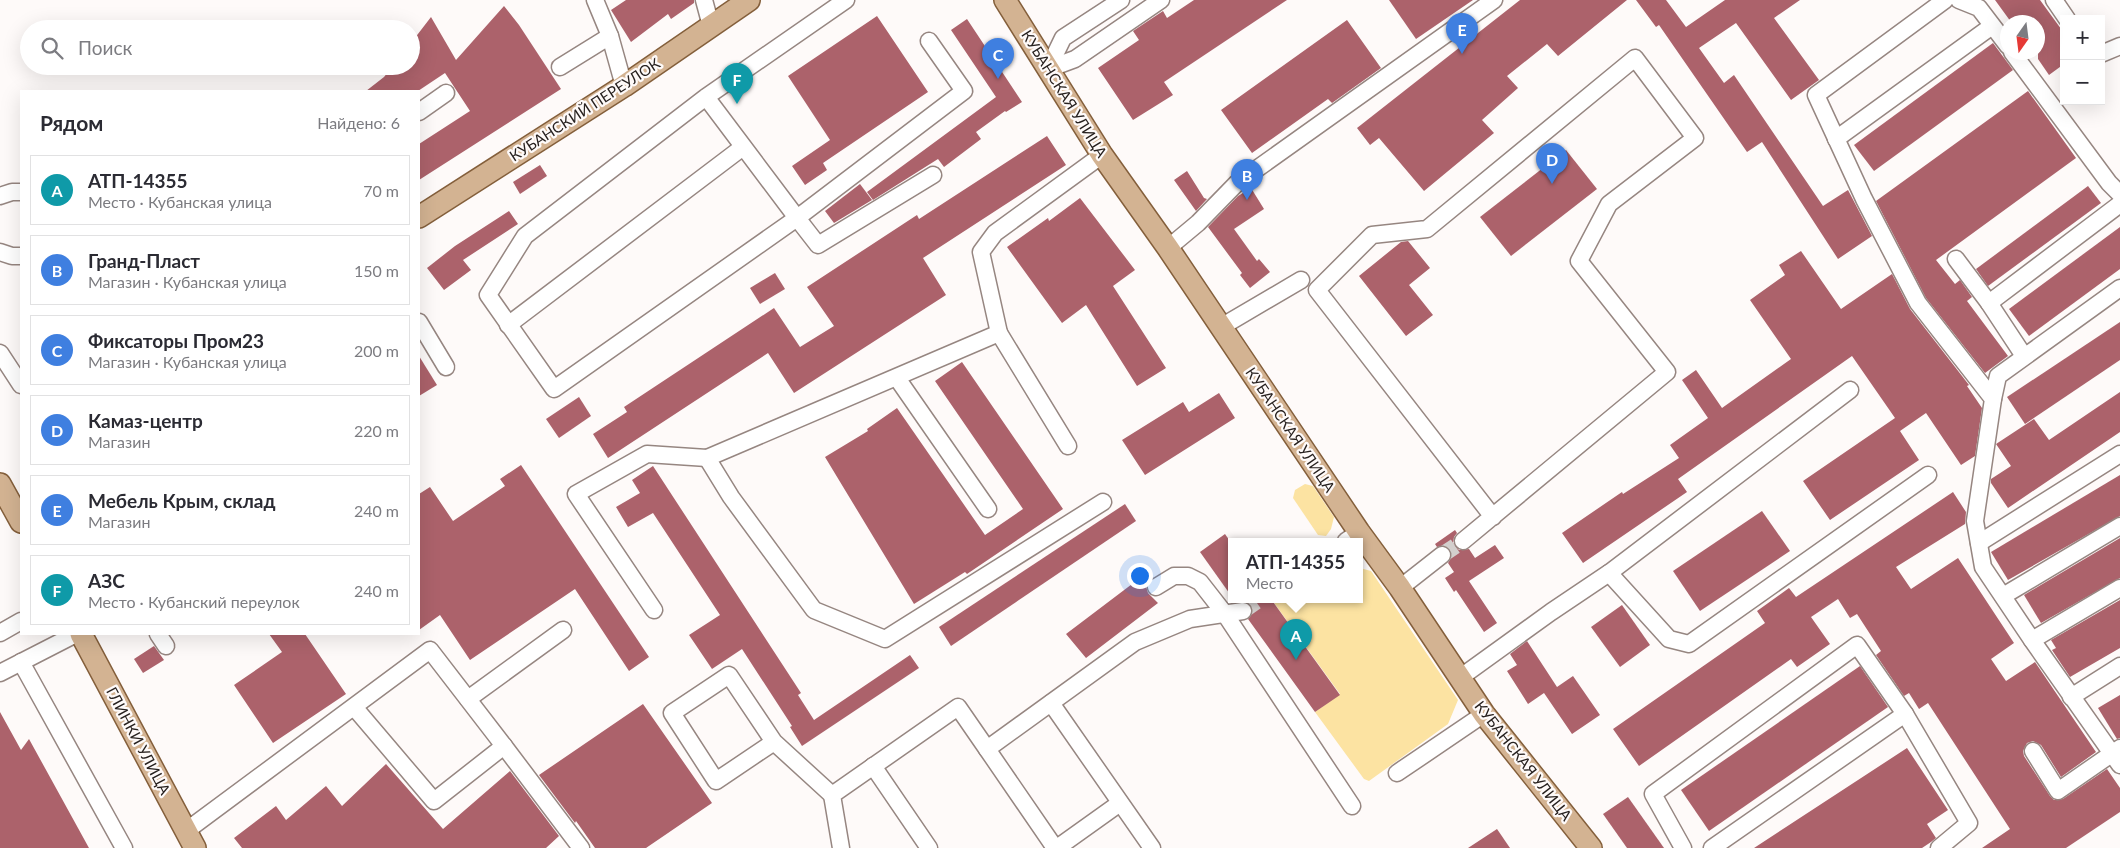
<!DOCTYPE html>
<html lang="ru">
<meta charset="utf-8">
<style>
:root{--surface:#fff;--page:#f7f7f7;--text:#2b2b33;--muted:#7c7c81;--line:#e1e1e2;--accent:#b45309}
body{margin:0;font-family:Lato,sans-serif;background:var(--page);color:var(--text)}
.controls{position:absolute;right:15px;top:15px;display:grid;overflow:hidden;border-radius:0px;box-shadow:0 5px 20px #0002}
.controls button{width:45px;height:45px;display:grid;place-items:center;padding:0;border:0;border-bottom:1px solid var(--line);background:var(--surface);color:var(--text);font:25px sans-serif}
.compass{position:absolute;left:2000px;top:15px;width:45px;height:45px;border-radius:50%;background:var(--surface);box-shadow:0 5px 20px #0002;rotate:194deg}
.you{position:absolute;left:1139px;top:575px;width:18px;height:18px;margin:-12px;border:4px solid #fff;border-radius:50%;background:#1a73e8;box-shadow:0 0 0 8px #1a73e833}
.badge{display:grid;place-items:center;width:32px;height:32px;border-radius:50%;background:var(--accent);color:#fff;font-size:16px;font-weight:700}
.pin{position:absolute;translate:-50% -41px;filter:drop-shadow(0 1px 2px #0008)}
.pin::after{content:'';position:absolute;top:26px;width:18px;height:15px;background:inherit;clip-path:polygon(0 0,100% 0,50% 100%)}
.popup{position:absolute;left:1228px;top:538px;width:135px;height:65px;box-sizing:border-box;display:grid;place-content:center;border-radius:0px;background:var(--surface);filter:drop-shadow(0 1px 4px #0005);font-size:16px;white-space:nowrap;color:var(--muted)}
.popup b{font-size:19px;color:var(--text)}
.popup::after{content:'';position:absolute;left:50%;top:100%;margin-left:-10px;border:10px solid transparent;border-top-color:var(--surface)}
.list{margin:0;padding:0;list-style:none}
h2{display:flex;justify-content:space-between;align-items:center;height:65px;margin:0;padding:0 20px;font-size:21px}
h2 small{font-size:16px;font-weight:400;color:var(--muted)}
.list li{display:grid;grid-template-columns:32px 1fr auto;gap:15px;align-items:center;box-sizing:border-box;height:70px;margin:0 10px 10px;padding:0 10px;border:1px solid var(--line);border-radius:0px}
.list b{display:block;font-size:19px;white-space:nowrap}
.list p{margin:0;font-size:16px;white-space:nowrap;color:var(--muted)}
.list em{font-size:16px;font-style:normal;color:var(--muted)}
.icon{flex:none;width:28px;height:28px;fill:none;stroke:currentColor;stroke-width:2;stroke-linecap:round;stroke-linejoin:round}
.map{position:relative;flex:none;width:2120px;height:848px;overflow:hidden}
.search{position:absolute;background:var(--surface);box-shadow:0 5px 20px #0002;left:20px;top:20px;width:400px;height:55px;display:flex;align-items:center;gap:12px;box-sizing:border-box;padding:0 18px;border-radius:28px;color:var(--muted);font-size:19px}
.panel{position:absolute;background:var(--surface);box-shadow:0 5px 20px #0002;left:20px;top:90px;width:400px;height:545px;border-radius:0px}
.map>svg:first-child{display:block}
.green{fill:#fce3a2}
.building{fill:#ac626b}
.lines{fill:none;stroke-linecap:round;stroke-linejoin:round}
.minor-tunnel{stroke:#d3cfcd;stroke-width:16;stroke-dasharray:16 8;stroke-linecap:butt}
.minor-casing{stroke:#968681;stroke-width:19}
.major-casing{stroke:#845f3b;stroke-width:24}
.minor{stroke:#fff;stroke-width:16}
.major{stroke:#d3b392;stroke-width:21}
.labels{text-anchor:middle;stroke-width:4.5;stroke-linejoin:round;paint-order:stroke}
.street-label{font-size:15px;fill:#27211f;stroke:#fefaf9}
</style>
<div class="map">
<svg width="2120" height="848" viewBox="0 0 2120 848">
<rect width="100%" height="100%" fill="#fefaf9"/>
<!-- green -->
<g class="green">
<path d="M1305,484l8,2 21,31 -3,12 -5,7 -8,-1 -25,-37 2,-8z"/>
<path d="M1360,568l11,3 87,129 -10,24 -79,57 -5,-2 -49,-67 25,-18 -68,-94 88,-1z"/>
</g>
<!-- building -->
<g class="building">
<path d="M626,0h68v3l-23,16 -3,-5 -37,28 -20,-32z"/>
<path d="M1194,0h93l-123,82 9,13 -40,25 -35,-52 41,-28 -6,-9 30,-20 4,7z"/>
<path d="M1389,0h84l-57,39z"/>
<path d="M1520,0h107l-69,56 -11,-12 -40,32 11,12 -36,32 12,13 -70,58 -45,-53 -9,7 -13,-17z"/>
<path d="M1636,0h30l20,27 39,-27h75l-26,18 45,62 -28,20 -55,-77 -37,25 25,35 10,-8 89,131 25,-16 24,46 -34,23 -76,-117 -15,10 -88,-127 -3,2z"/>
<path d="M1995,0h45l24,33v31l-15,11 -11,-16v-37h-27z"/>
<path d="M504,6l15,19 42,64 -142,91v-36l51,-33 -25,-38 -27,18h-52l18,-14 9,-11h18v-23l20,-26 25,43z"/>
<path d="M877,16l51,76 -105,71 4,7 -22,15 -13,-19 38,-26 -42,-64z"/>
<path d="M967,19l55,83 -16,10 -1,-1 -29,21 5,7 -37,28 -6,-8 -65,41 -6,-8 129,-95 -45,-67z"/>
<path d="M1347,20l34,48 -49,35 -4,-4 -76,54 -31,-43z"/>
<path d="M1993,43l20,27 -139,101 -20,-26z"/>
<path d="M2028,91l48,67 -140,102 19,24 5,-4 12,17 -5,4 41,55 -23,17 -59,-75 -50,-97z"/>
<path d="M1047,136l19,29 -143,93 23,37 -152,98 -26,-40 -160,105 -15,-24 34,-22 -3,-5 150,-99 26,39 34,-21 -27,-39 110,-72 2,4z"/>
<path d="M1566,150l31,39 -86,67 -31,-39z"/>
<path d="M540,165l7,11 -27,18 -7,-12z"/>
<path d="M1187,171l17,27 3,1 -11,12 -22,-31z"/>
<path d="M860,184l12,16 -38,23 -9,-12z"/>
<path d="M2088,186l13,17 -113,83 -12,-17z"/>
<path d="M1251,188l13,21 -30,20 23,32 2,-2 11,13 -20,16 -10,-13 2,-2 -34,-46 30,-31z"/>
<path d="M1080,198l55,72 -22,16 53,82 -29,18 -51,-81 -24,18 -55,-76 41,-29 1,3z"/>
<path d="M509,211l9,13 -55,36 8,10 -27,20 -17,-22 28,-22z"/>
<path d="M2120,227v42l-91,67 -20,-27z"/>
<path d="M1408,241l22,27 -21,17 24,30 -27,21 -47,-60 42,-34z"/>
<path d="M1801,251l40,58 51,-35 18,35 59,76 -2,1 15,22 -7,48 -14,9 -35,-52 -26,18 19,29 -89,60 -27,-39 92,-63 -43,-62 -174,123 9,13 -104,71 -21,-30 60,-41 1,2 56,-36 -9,-13 38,-27 -26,-38 14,-10 26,38 69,-49 -41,-59 35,-25 -6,-10z"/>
<path d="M775,273l10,16 -25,15 -10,-16z"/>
<path d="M2120,322v38l-95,64 -18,-27z"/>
<path d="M419,356l18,29 -18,11z"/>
<path d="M962,362l101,147 -96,65 -2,-2 -51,32 -89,-147 43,-26 -1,-2 30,-21 88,127 38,-26 -88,-128z"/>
<path d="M2120,392v40l-112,76 -17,-25v-4l20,-13 -15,-22 38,-25 15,21z"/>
<path d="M1219,393l16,25 -90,57 -23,-35 61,-38 6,10z"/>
<path d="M579,397l12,19 -32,22 -13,-19z"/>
<path d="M521,465l128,192 -20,14 -54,-82 -105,71 -30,-45 -21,15v-136l11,-7 23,34 52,-35 -5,-7z"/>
<path d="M653,466l148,227 -3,2 16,25 96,-65 9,13 -117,78 -12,-19 2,-1 -50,-77 -30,20 -23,-34 31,-20 -67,-102 -25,14 -12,-20 24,-14 -8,-13z"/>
<path d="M2120,475v41l-112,64 -17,-28z"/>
<path d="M1953,492l13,20 -1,12 -69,43 15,22 47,-31 56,85 -23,16 15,22 29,-19 61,90 -35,25 -20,-32 -8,-4 -6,2 -4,8 1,5 26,40 4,4 9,-1 44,-30 13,19v24l-54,36h-84l28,-19 -82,-126 -9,6 -10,-16 -5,3 -28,-41 5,-4 -24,-37 -7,4 -12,-19 -27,18 19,27 -33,23 -6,-8 -152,107 -26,-37 152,-106 -8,-12 32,-23 7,9z"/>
<path d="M1125,504l11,17 -185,125 -12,-19z"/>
<path d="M1762,511l28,40 -90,60 -27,-40z"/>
<path d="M1455,530l2,3 -3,4 -1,6 6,7 10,-1 6,9 20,-13 9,13 -35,23 28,42 -13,9 -28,-42 -2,2 -9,-14 9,-6 -6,-9 3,-5 -1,-9 -5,-3 -8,1 -2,-3z"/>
<path d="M1225,534l7,10v53l-32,-45z"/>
<path d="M2120,538v40l-79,45 -17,-28z"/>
<path d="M1140,578l6,8 2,7 10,10 -72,55 -20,-24z"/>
<path d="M1234,599h37l69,96 -25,17 -67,-93 4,-5 -1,-9 -5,-3h-10z"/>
<path d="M2120,600v48l-50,29 -18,-27 4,-2 -5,-8z"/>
<path d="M1622,605l28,40 -30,22 -29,-40z"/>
<path d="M269,634h36l41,60 -73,49 -39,-58 48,-33z"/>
<path d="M1527,641l30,46 16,-11 27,39 -28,19 -28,-41 -16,11 -21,-33 10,-6 -7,-11z"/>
<path d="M154,646l10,14 -21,13 -9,-14z"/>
<path d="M1860,666l28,41 -179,124 -28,-41z"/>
<path d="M2120,695v43l-3,1 -19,-31z"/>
<path d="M643,704l69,99 -66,45h-51l-19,-27 -1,2 -36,-48z"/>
<path d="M0,712l21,38 8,-11 60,109h-89z"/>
<path d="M1907,748l41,62 -21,14 9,14 -5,4 -9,6h-168z"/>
<path d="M386,764l57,65 67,-58 49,65 -13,12h-304l-8,-10 42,-32 10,14 40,-34 16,20z"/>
<path d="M1628,797l36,51h-37l-24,-34z"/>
<path d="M1497,829l13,19h-42z"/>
</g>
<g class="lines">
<!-- minor-tunnel -->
<g class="minor-tunnel">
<path d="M1442,555l21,-14"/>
<path d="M1243,611l17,-12"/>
</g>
<!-- minor casing -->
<g class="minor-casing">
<g id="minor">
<path d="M595,0l15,36 14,50"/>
<path d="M704,0l7,26"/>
<path d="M1945,0l-129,95 48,104 54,104 75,96 -18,122 8,46 49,73 88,125"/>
<path d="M1959,0l20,8 29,38"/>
<path d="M2054,0l13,19"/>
<path d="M929,41l35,50 -167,127 21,27 115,-70"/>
<path d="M2012,52l97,131 11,11"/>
<path d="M2101,54l19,-8"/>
<path d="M560,67l50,-31"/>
<path d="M1048,69l27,-10 86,-59"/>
<path d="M1048,69l15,-31 58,-38"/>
<path d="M706,97l91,121 -243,171 -66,-94 37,-59 181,-139 140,-97"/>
<path d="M419,112l27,-19"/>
<path d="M1836,139l156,-113"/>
<path d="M1102,155l-107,78 -14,19 18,81 -292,125 24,39 83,113 71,29 218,-137"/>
<path d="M0,196l12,-4h9"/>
<path d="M1168,248l30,-25 39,-40 257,-183"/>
<path d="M0,252l12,4h9"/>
<path d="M1956,259l33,44"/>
<path d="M419,322l27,45"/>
<path d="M508,325l235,-178"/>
<path d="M1221,327l80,-47"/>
<path d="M999,333l69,113"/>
<path d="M0,353l21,32"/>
<path d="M2024,356l-35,-53 131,-99"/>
<path d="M897,378l91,131"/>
<path d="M1993,399l5,-23 122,-88"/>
<path d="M1346,541l13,-9"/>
<path d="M1463,541l204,-169 -88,-111 30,-57 86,-66 -60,-80 -208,171 -55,6 -55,55 176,227"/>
<path d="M1979,543l141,-89"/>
<path d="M1609,573l241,-183"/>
<path d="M1156,587l18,-11h14l12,6 25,32 127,192"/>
<path d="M1400,588l42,-33"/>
<path d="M2003,596l117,-70"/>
<path d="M654,610l-78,-116 71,-40 60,4"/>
<path d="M0,633l21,-12"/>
<path d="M158,634l8,12"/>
<path d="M2032,640l88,-52"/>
<path d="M21,662l103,186"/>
<path d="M0,673l76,-39"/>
<path d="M1461,677l90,-65 58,-39 60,66 20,5 239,-169"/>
<path d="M2071,697l49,-31"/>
<path d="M468,699l95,-69"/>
<path d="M1051,703l101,145"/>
<path d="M774,742l-58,39 -44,-68 57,-38 45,67 58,53"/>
<path d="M504,746l77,102"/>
<path d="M987,749l68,99"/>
<path d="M2033,751l25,40 62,-43"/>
<path d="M873,766l56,82"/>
<path d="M1397,773l87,-59"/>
<path d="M186,831l244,-181 74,96 -70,55 -80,-94"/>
<path d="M841,848l-9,-53 126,-88 29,42 148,-107 55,-23 53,-8"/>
<path d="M1057,848l63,-45"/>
<path d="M1683,848l-30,-54 204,-149 48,69"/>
<path d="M1712,848l193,-134 64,109 -30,25"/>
</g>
</g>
<!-- major casing -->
<g class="major-casing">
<g id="major">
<path d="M1005,0l97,155 66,93 191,284 41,56 84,126 107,134"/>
<path d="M419,217l205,-131 125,-86"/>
<path d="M0,484l21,38"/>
<path d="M81,634l114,214"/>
</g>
</g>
<!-- minor -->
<use href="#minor" class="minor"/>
<!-- major -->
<use href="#major" class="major"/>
</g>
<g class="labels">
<!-- street labels -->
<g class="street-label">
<text transform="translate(1064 94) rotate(58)" y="5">КУБАНСКАЯ УЛИЦА</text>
<text transform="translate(585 110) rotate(-33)" y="5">КУБАНСКИЙ ПЕРЕУЛОК</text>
<text transform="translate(1290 430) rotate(56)" y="5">КУБАНСКАЯ УЛИЦА</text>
<text transform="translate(138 741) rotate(62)" y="5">ГЛИНКИ УЛИЦА</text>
<text transform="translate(1523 761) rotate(52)" y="5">КУБАНСКАЯ УЛИЦА</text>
</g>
</g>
</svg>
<div class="controls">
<button>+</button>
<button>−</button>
</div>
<svg class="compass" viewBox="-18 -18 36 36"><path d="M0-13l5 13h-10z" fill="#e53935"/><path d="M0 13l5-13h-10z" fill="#7c7c81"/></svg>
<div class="you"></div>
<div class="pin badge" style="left:1296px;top:660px;background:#0f9aa8">A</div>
<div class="popup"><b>АТП-14355</b>Место</div>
<div class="pin badge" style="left:1247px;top:200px;background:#3f7fe0">B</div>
<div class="pin badge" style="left:998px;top:79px;background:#3f7fe0">C</div>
<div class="pin badge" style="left:1552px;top:184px;background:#3f7fe0">D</div>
<div class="pin badge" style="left:1462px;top:54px;background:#3f7fe0">E</div>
<div class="pin badge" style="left:737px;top:104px;background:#0f9aa8">F</div>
<div class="search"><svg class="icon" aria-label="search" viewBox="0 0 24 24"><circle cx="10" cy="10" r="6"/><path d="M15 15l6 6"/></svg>Поиск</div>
<section class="panel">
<h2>Рядом<small>Найдено: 6</small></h2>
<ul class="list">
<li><span class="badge" style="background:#0f9aa8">A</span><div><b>АТП-14355</b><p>Место · Кубанская улица</p></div><em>70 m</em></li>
<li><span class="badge" style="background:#3f7fe0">B</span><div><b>Гранд-Пласт</b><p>Магазин · Кубанская улица</p></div><em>150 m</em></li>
<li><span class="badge" style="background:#3f7fe0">C</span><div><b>Фиксаторы Пром23</b><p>Магазин · Кубанская улица</p></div><em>200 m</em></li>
<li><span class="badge" style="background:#3f7fe0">D</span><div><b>Камаз-центр</b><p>Магазин</p></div><em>220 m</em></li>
<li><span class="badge" style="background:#3f7fe0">E</span><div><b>Мебель Крым, склад</b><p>Магазин</p></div><em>240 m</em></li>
<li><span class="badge" style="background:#0f9aa8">F</span><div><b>АЗС</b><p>Место · Кубанский переулок</p></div><em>240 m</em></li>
</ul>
</section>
</div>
